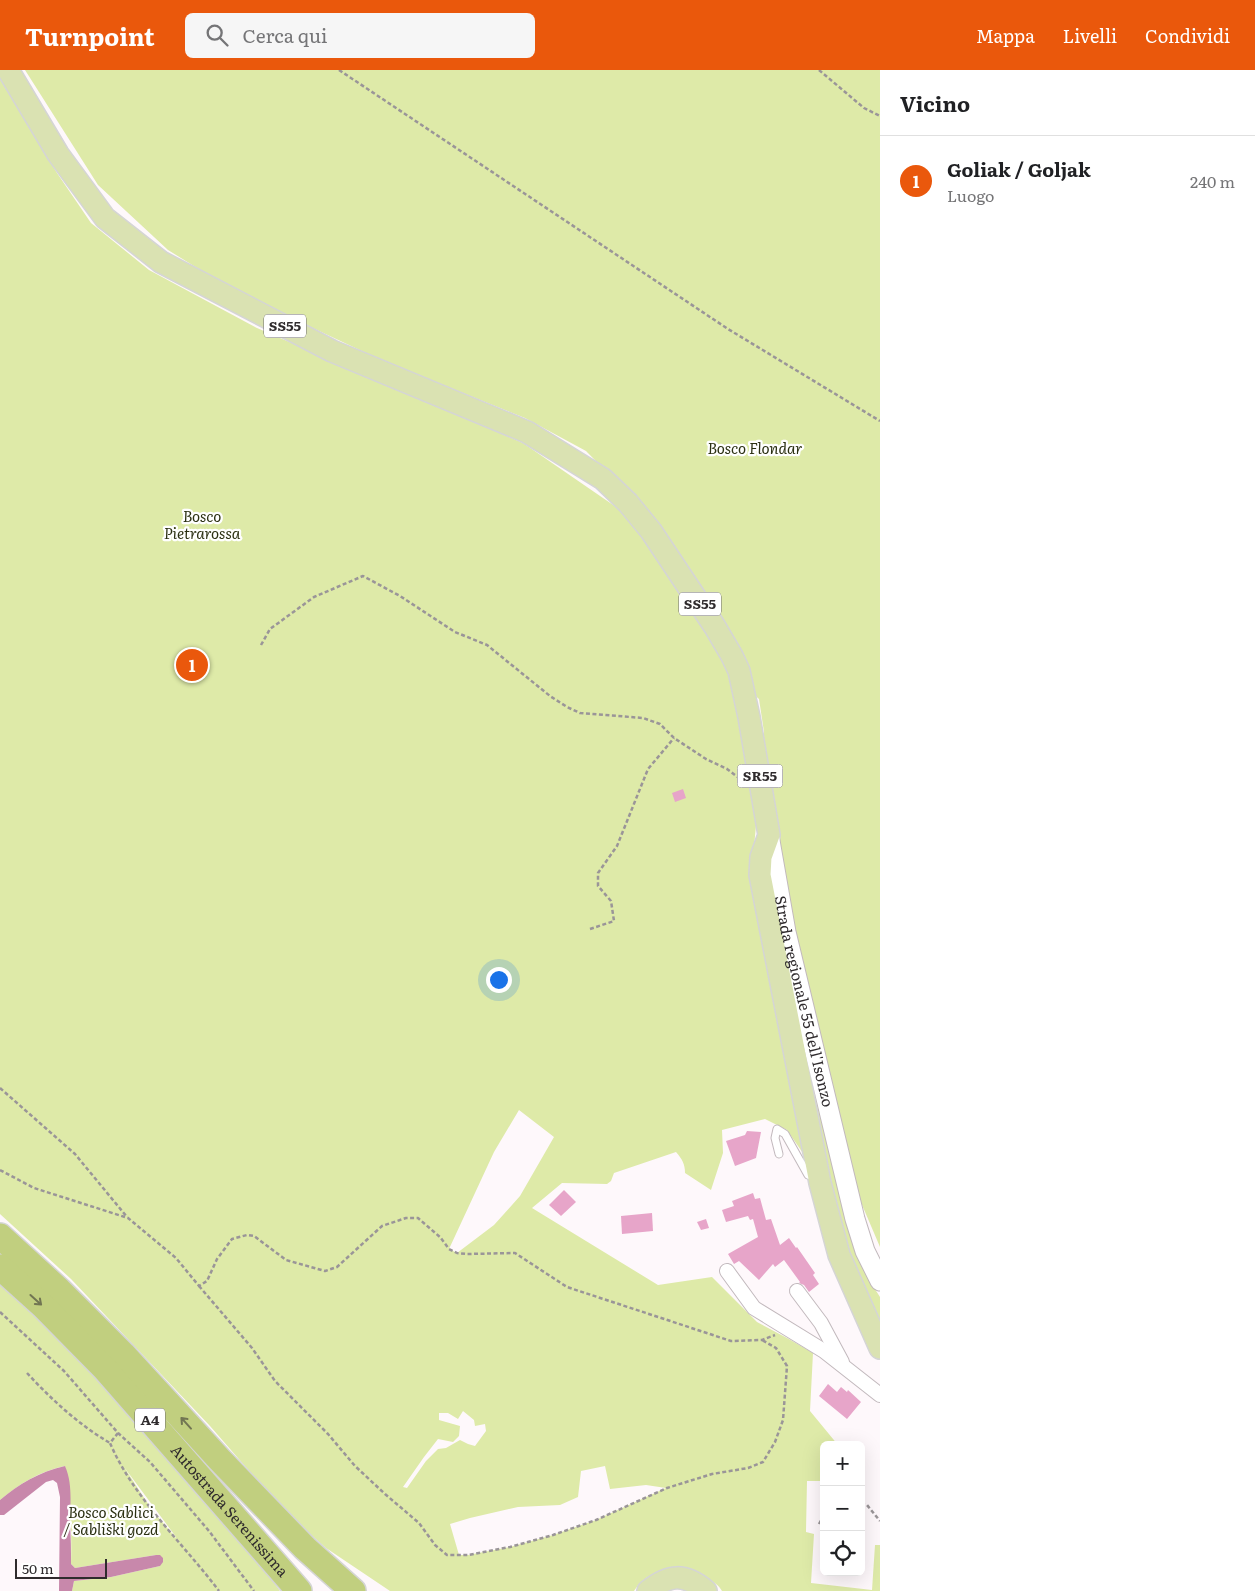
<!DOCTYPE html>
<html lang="it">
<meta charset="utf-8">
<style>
:root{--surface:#fff;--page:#f6f6f6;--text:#202124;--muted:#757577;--line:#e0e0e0;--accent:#ea580c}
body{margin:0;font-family:Literata,serif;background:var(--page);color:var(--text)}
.controls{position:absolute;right:15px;bottom:15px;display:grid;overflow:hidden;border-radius:8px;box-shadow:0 5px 20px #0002}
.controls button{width:45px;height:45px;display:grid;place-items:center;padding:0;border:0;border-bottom:1px solid var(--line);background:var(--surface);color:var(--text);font:25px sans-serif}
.scale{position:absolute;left:15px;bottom:12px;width:92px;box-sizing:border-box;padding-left:5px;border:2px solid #2f2b2d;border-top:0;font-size:14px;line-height:18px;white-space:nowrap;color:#2f2b2d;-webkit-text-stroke:4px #fff;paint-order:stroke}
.you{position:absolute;left:498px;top:909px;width:18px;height:18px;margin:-12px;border:4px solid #fff;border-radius:50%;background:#1a73e8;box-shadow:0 0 0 8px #1a73e833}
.badge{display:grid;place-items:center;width:32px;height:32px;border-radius:50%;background:var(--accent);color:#fff;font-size:16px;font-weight:700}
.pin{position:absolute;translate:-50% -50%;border:2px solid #fff;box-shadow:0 1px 5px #0006}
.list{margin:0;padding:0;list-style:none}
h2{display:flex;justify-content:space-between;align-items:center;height:65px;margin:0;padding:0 20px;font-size:21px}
h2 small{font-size:16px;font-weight:400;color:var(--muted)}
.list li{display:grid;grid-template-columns:32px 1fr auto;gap:15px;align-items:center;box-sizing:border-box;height:90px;padding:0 20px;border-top:1px solid var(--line)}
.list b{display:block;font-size:19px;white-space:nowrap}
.list p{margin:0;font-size:16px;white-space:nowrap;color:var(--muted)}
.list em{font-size:16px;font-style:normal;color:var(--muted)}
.icon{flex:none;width:28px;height:28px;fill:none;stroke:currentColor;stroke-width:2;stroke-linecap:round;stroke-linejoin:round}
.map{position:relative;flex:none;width:880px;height:1521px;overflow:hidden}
header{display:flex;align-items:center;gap:30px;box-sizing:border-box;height:70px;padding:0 25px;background:var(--accent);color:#fff}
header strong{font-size:24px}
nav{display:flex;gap:28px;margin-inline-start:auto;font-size:18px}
.search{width:350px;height:45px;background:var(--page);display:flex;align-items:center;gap:12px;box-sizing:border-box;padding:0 18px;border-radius:8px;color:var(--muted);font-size:19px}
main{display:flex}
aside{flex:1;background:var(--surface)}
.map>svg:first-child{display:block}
.green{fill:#deeaa8;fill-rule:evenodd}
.water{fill:#c888ab}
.building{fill:#e7a5c9}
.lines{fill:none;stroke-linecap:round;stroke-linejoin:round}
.lane-casing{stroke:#c2b9bd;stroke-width:9}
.street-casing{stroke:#c2b9bd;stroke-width:16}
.secondary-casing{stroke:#c2b9bd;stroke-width:21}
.primary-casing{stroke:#d5d5d5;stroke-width:24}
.highway-casing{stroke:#d5d5d5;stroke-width:28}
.path{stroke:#9a9598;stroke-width:2.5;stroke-dasharray:4 2.5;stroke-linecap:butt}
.lane{stroke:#fff;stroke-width:7}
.street{stroke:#fff;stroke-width:14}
.secondary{stroke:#fff;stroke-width:19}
.primary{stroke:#dae2b2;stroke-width:21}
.highway{stroke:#c1cf7f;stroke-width:25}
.oneway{stroke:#717552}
.labels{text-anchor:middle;stroke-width:4.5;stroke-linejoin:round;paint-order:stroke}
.shield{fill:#fff;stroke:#6d6b6c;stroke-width:1}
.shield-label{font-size:14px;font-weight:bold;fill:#2f2b2d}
.park-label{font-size:15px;font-style:italic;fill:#2b3012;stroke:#fff}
.street-label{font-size:15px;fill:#2f2b2d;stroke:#fff}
</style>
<header>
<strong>Turnpoint</strong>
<div class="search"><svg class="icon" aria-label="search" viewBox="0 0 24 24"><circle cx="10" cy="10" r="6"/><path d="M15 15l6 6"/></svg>Cerca qui</div>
<nav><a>Mappa</a><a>Livelli</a><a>Condividi</a></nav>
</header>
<main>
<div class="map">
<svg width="880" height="1521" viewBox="0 0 880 1521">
<rect width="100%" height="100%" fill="#fef8fb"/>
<!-- green -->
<g class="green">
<path d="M25,0h855v1177l-29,-68 -53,-225 -37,-211 3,-11 -5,-33 -8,-7 -103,-178 -62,-63 -61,-33 -144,-58 -145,-68 -68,-42 -70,-65z"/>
<path d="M0,9l57,94 34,50 58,47 108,58 266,115 96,66 41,51 43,62 25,48 12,43 17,102 -3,32 -5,13 1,13 59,289 -22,-32 -22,-11 -43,11 1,23 -12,37 -26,-17c0,-9 -3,-14 -9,-21l-62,21 -3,8 -4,3 -45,-1 -30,25 126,77 54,-8 45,45 30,16 26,15 -3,58 28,34h-14v36h-17l-1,51 8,2 -3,49 61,7 3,-45h5v46h-158c-3,-6 -9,-9 -15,-13 -22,-15 -58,-12 -73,13h-244l-64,-43 -41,-36 -75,-86 -139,-147 -71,-65zM519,1040l35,27 -34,59 -26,29 -37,28 -8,-4 45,-97zM463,1341l11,9 1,6 10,-2 1,7 -11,15 -7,-2 -8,-4 -14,8 -8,1 -12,12 -19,27 -4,-1 21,-30 14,-18 15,3 6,-6 1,-10 -21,-6v-7h9l10,6zM605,1396l5,23 36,-4 20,3 -70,32 -43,15 -43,12 -42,8h-9l-9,-31 20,-6 48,-11 42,-2 18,-8 3,-26z"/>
<path d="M783,878l88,335 9,14v29l-27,-55 -15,-58z"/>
<path d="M0,1208c47,47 92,95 137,144 50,54 100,109 143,169h-208l2,-10 37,-4 49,-11 -4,-11 -81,13 -4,-4c1,-33 -1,-65 -6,-98 -25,5 -46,18 -65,34zM124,1397l52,70v1l-24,-28z"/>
</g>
<!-- water -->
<path class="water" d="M65,1396c8,18 5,39 5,58 1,14 1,26 1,40l4,4 81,-13h4l3,3v4l-3,4 -49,11 -37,4 -2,10h-13l1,-94 -3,-14 -4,-3 -7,2 -42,33h-4v-15c19,-16 39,-28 65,-34z"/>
<!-- building -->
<g class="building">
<path d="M683,719l3,9 -11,4 -3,-9z"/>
<path d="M747,1061l14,1 -5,26 -21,8 -9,-25 19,-6z"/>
<path d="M564,1120l12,12 -15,14 -12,-11z"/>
<path d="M753,1123l2,6 5,-1 6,22 5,-1 9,26 9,-7 7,10 1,-1 18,26 -2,2 6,9 -10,8 -5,-7 -5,-2 1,-1 -16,-22 -9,7 -2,-3 -14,16 -20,-19 -5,3 -6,-10 30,-17 -5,-18 -3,1 -2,-4 -22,6 -4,-12 12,-4 -2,-5z"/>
<path d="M652,1143l1,18 -31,3 -1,-18z"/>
<path d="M706,1149l3,9 -8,2 -4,-8z"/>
<path d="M828,1314l9,8 4,-5 6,5 1,-2 13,12 -14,17 -28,-23z"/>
</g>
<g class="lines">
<!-- lane casing -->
<g class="lane-casing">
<path id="lane" d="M779,1084l-4,-16 2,-9 8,5 23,41 6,1"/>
</g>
<!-- street casing -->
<g class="street-casing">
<g id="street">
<path d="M727,1201l27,37 70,43 56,44"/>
<path d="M797,1221l24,32 21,39"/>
</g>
</g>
<!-- secondary casing -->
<g class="secondary-casing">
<g id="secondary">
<path id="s1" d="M769,765l17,97 69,287 10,32 15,30"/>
</g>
</g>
<!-- primary casing -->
<g class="primary-casing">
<g id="primary">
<path d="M8,0l50,84 47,64 56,44 171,89 195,81 76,47 25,24 23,28 64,96 17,29 7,15 10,46 20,118 -8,22 -1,18 60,308 19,72 41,93"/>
<path d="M648,1521c21,-17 37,-18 58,0"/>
</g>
</g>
<!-- highway casing -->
<g class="highway-casing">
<g id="highway">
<path d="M0,1166l59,54 64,64 96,105 86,89 48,43"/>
<path id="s2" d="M0,1197l43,39 62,63 194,222"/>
</g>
</g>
<!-- path -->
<g class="path">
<path d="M339,0l389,259 152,92"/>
<path d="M819,0l45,38 16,8"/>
<path d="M261,575l9,-16 44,-32 49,-21 37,20 55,36 32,13 63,51 17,11 13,6 63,5 17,6 14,14 32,21 21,10 16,12"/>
<path d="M590,859l24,-8 -3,-20 -13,-15v-13l19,-27 31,-77 26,-31"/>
<path d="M0,1018l75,66 52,63"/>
<path d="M0,1100l34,18 94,30 48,40 23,28 8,-5 10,-22 15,-20 15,-4 7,1 32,24 39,11 12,-4 45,-41 24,-8h12l22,19 9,12 8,4 10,1 48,-1 52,34 164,54 31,-1 13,-5"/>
<path d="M199,1216l53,62 23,33 53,53 27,32 30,28 34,29 16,22 12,10h21l42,-8 43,-12 43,-15 71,-32 45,-14 36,-6 15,-6 12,-20 8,-22 4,-54 -11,-18 -14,-8"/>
<path d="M0,1242l64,59 54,62 32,29 59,69 45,60"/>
<path d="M27,1303c24,26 52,52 83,70"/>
<path d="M118,1363l-8,10c24,56 73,100 109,148"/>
<path d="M861,1433l6,2 13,16"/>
<path d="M819,1454l5,-9"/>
</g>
<!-- lane -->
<use href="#lane" class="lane"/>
<!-- street -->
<use href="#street" class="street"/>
<!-- secondary -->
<use href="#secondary" class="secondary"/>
<!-- primary -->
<use href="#primary" class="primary"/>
<!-- highway -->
<use href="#highway" class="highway"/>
</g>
<!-- one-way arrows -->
<defs><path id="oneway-shaft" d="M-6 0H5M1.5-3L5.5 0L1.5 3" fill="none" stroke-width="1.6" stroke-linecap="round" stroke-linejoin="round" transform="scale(1.25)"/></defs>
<g class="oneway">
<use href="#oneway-shaft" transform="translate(36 1230) rotate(42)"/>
<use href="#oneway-shaft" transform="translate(186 1353) rotate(-132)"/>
</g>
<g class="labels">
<!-- shield labels -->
<g class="shield">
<rect x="264" y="244.5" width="42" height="23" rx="4"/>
<rect x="679" y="522.5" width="42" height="23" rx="4"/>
<rect x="737.5" y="694.5" width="45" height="23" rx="4"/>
<rect x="135" y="1338.5" width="30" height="23" rx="4"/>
</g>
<g class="shield-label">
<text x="285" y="261">SS55</text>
<text x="700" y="539">SS55</text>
<text x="760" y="711">SR55</text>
<text x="150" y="1355">A4</text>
</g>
<!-- park labels -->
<g class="park-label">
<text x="755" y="384">Bosco Flondar</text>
<text x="202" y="452">Bosco<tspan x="202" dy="17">Pietrarossa</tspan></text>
<text x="111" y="1448">Bosco Sablici<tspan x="111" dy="17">/ Sabliški gozd</tspan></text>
</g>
<!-- street labels -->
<g class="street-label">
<text dy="5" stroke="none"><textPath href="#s1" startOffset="170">Strada regionale 55 dell'Isonzo</textPath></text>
<text dy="5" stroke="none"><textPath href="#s2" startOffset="335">Autostrada Serenissima</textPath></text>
</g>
</g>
</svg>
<div class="controls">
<button>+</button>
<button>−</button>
<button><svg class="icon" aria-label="locate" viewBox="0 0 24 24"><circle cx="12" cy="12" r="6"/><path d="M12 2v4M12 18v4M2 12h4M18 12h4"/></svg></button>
</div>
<div class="scale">50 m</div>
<div class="you"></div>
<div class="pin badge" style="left:192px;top:595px">1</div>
</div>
<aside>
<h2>Vicino<small></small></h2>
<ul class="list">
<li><span class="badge">1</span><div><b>Goliak / Goljak</b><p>Luogo</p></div><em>240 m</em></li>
</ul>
</aside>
</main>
